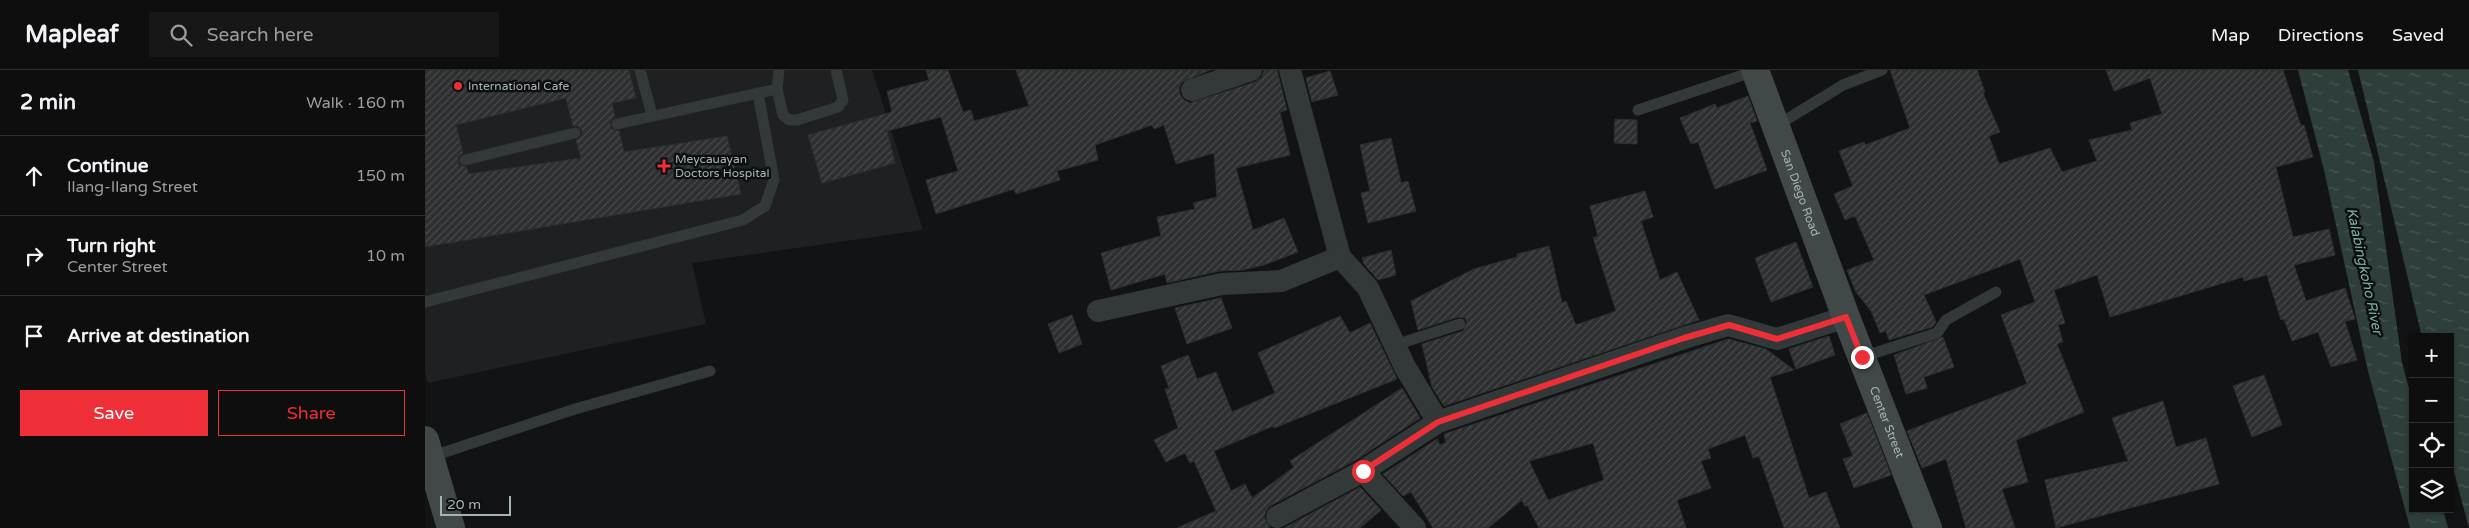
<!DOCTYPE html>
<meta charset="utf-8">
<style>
:root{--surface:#0e0e0f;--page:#171718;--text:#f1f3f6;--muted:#9b9c9e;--line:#2e2e2f;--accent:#ee2f38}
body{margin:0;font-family:"Varela Round",sans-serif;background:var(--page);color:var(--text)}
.controls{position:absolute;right:15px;bottom:15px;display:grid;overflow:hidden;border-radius:0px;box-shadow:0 1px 4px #0004}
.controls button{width:45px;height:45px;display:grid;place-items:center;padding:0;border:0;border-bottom:1px solid var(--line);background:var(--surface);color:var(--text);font:25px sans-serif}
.scale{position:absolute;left:15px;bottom:12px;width:71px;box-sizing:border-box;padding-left:5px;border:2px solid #a4b4b4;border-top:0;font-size:14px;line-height:18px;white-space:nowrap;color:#a4b4b4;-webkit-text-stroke:4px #0d0e0f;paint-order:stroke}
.stop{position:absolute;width:15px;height:15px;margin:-11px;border:4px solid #ee2f38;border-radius:50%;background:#fff}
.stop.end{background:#ee2f38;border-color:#fff;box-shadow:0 1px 5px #0008}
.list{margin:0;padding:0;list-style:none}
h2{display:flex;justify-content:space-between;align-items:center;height:65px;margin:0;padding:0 20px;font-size:21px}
h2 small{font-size:16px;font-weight:400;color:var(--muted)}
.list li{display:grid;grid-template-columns:32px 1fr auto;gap:15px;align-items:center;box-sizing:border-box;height:80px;padding:0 20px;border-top:1px solid var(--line)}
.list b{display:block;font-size:19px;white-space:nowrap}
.list p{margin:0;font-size:16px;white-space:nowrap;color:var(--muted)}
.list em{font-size:16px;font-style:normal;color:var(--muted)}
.actions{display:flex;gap:10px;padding:15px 20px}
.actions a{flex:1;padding:11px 0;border:1px solid var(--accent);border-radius:0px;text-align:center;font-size:18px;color:var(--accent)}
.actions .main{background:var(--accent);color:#fff}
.icon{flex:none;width:28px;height:28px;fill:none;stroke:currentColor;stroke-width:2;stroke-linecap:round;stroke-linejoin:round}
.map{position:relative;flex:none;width:2044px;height:458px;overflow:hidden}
header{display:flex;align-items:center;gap:30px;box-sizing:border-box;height:70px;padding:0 25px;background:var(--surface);border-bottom:1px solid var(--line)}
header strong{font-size:24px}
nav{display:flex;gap:28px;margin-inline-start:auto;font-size:18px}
.search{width:350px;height:45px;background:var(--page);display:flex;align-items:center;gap:12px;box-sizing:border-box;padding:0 18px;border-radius:0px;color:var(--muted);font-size:19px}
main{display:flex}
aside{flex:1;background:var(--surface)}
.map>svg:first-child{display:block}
.built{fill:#1e2021}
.water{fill:url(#water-ripples)}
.building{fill:url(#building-hatch);stroke:#2c2e30;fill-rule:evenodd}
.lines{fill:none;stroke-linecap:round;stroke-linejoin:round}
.lane{stroke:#333838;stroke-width:11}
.street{stroke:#333838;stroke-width:22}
.secondary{stroke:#414848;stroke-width:28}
.route{stroke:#ee2f38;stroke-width:6}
.poi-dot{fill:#ee2f38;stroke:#0d0e0f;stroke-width:2}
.labels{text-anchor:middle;stroke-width:5;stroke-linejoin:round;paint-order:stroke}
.poi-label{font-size:12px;fill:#a4b4b4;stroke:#0d0e0f;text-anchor:start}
.street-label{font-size:12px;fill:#a4b4b4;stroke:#0d0e0f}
.water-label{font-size:14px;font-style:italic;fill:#7bafa2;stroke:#0d0e0f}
</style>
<header>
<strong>Mapleaf</strong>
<div class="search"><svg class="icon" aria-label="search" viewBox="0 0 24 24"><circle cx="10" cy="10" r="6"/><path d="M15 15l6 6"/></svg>Search here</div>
<nav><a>Map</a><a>Directions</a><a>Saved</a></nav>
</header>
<main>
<aside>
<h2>2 min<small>Walk · 160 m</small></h2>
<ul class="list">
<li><svg class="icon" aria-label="ahead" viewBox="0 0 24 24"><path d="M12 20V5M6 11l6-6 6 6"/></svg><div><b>Continue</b><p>Ilang-Ilang Street</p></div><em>150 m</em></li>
<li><svg class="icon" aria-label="right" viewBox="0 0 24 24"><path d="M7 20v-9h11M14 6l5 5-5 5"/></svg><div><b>Turn right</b><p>Center Street</p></div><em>10 m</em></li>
<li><svg class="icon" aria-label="arrive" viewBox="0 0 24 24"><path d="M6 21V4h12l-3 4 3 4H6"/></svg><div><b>Arrive at destination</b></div></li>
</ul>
<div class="actions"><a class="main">Save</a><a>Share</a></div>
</aside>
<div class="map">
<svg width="2044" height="458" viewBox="0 0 2044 458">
<defs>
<pattern id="water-ripples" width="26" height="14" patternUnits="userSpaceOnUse" patternTransform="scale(1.25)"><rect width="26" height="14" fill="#2e3e3a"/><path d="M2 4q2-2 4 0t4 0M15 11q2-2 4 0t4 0" fill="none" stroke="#495854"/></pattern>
<pattern id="building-hatch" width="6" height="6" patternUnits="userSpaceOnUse" patternTransform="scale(1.25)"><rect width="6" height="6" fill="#2d2f30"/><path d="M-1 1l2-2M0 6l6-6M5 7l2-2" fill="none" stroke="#484b4c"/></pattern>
</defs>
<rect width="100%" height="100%" fill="#121314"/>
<!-- built -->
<path class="built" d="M0,0h447l51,160 -231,33 14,61 -278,59 -3,-10z"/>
<!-- water -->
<g class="water">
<path d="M1873,0h50l26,92 28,201 11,40v106h30l5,19h-38l-42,-157 -44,-201z"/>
<path d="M1933,0h111v458l-19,-71v-120h-28z"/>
</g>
<!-- building -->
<g class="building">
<path d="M0,0h204l7,28 -24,5 3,14 -5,5 2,7 7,2 5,21 103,-16 14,58 -316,53zM141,28l7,28h5l4,5v5l-6,4 5,18 -113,16 -1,-7 -8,-2 -1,-8 5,-4 -7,-28z"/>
<path d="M501,0h22l15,42 8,-2 3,11 55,-15 -13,-36h194l-28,12 -3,6 1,7 4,5 6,3 65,-21 6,-4 3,-8h13l10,40 -7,2 10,43 -54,13 17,62 31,-12 14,34 -34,13 -22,5 -23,1 -52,12 -2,-9 -54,16 -10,-37 60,-17 -4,-19 38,-8 -2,-6 24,-6 -3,-44 -38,11 -12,-39 -10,4 -2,-4 -57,20 3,15 -41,11 3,9 -44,14 -2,-5 -78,25 -10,-34 32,-9 -17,-54 -54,14 8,32 -73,20 -14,-48 84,-23 -5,-21 42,-11z"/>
<path d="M1465,0h87l8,22 -2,1 17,39 -11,4 10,28 51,-16 12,24 35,-11 -8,-21 43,-10 -2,-7 32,-9 -12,-36 -36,13 -8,-21h177l18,56 3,-1 9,32 -37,10 17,70 36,-8 6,26 -41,10 12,36 39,-13 10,31 -10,2 12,39 -26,7 -13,-35 -26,9 -8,-22 -3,1 -14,-45 -23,6 -1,-4 -133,40 -13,-42 -43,15 11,33 -7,2 5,17 -6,2 27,68 -68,28 12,42 -26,7 13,39h-49l-20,-69 -24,9 -15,-37 120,-47 -26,-69 34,-13 -15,-43 -96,36 12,27 -4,5 -43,13 -3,-9 -6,2 -9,-22 -15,-19 -9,-22 27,-10 -19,-44 -10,4 -11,-26 19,-8 -14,-35 25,-9 1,3 45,-17z"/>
<path d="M905,1l8,24 -26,7 -6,-24z"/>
<path d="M1323,26l9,25 -7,2 17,47 -52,19 -17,-47 -7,2 -11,-26 35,-14 2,4z"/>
<path d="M1190,49l22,1v24l-23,-1z"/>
<path d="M966,68l10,45 7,-2 8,30 -48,12 -7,-30 9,-2 -10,-46z"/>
<path d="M1220,121l8,26 -12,4 19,59 17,-8 22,48 -255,86 -12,-19 -10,-43 41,-13 4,-9 -2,-4 -7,-1 -40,13 -7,-29 63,-32 43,-12v-3l32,-8 13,57 4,-2 10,24 40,-14 -23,-73 5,-2 -8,-30z"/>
<path d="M1371,172l17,45 -42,15 -16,-44z"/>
<path d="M966,180l5,25 -18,5 -14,-16 -2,-6z"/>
<path d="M796,228l11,30 -45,16 -12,-36z"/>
<path d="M647,245l10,29 -23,9 -11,-29z"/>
<path d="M915,246l10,17 20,-10 27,56 -123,49 -1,-2 -59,25 17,40 14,-7 7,14 42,-31 -4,-6 112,-73 18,30 -64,42 -86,46 -4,5 -2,6 6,11h-93l39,-17 -22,-50 -4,2 -5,-10 -19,9 -12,-22 24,-12 -13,-39 4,-1 -8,-22 27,-11 9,24 19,-7 16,40 43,-19 -17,-40z"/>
<path d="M1404,266l6,19 -39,14 -7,-20z"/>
<path d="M1518,267l11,30 -30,10 3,11 -21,6 -12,-39z"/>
<path d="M1303,269l38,10 28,21 -24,7 39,121 17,-6 14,36h-56l-25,-72 -6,2 -8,-23 -37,14 3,9 -10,3 10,27 -34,12 9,28h-147l-12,-23 -2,2 -3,-7 -34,28h-55l-22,-36 -8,4 -20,-22 54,-35 3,6 6,-2 -2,-9zM1168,373l11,37 -56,20 -19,-39z"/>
<path d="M1839,305l18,50 -30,12 -19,-51z"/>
<path d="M1738,331l13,46 30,-9 13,46 -163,44 -11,-48 83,-19 -16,-43z"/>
<path d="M1442,343l24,62 -37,13 -11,-29 10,-3 -13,-32z"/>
<path d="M935,417l21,23 -21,18h-76z"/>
</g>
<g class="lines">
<!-- lane -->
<g class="lane">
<path d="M215,0l12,45"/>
<path d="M352,19l6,26 6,5h8l41,-13 5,-7 -7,-30"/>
<path d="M1213,40l117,-39"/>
<path d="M192,54l160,-35 2,-19"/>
<path d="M1351,56l67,-41 39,-15"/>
<path d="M40,90l110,-27"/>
<path d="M0,232l318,-82 22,-14 9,-26 -16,-87"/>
<path d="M970,275l65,-21"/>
<path d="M1437,287l75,-24 9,-13 50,-28"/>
<path d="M5,387l145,-48 135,-38"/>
</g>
<!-- street -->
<g class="street">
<path d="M865,0l50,187 28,31 37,79 33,55"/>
<path d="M767,20l59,-20"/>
<path d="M673,241l124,-27 59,-3 59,-24"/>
<path d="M938,401l52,57"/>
<path d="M852,447l86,-46 75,-49 246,-84 44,-13 49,14 69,-22"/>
</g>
<!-- secondary -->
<g class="secondary">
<path id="s1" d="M1330,0l91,247 82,211"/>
<path d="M0,370l26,88"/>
</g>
</g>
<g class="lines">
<!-- route -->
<path class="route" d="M938,401l75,-49 246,-84 45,-13 48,14 69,-22 16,40"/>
</g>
<!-- markers -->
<g class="poi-dot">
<circle cx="33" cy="16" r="5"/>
<path d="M236.5 88.5h5v5h5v5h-5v5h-5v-5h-5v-5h5z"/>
</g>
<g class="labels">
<!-- poi labels -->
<g class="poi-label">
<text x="43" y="20">International Cafe</text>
<text x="250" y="93">Meycauayan<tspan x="250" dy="14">Doctors Hospital</tspan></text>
</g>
<!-- street labels -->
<g class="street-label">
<text dy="4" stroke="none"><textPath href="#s1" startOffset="131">San Diego Road</textPath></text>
<text dy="4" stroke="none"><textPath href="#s1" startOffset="376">Center Street</textPath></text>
</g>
<!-- water labels -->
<g class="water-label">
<text transform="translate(1940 201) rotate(78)" y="5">Kalabingkoho River</text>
</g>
</g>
</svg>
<div class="controls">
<button>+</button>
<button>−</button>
<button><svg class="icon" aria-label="locate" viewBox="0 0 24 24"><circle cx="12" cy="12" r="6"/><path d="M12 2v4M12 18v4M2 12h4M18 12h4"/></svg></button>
<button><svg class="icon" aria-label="layers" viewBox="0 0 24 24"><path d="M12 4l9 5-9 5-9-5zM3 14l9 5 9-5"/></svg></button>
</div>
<div class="scale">20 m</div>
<div class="stop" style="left:938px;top:401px"></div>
<div class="stop end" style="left:1437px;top:287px"></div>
</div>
</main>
